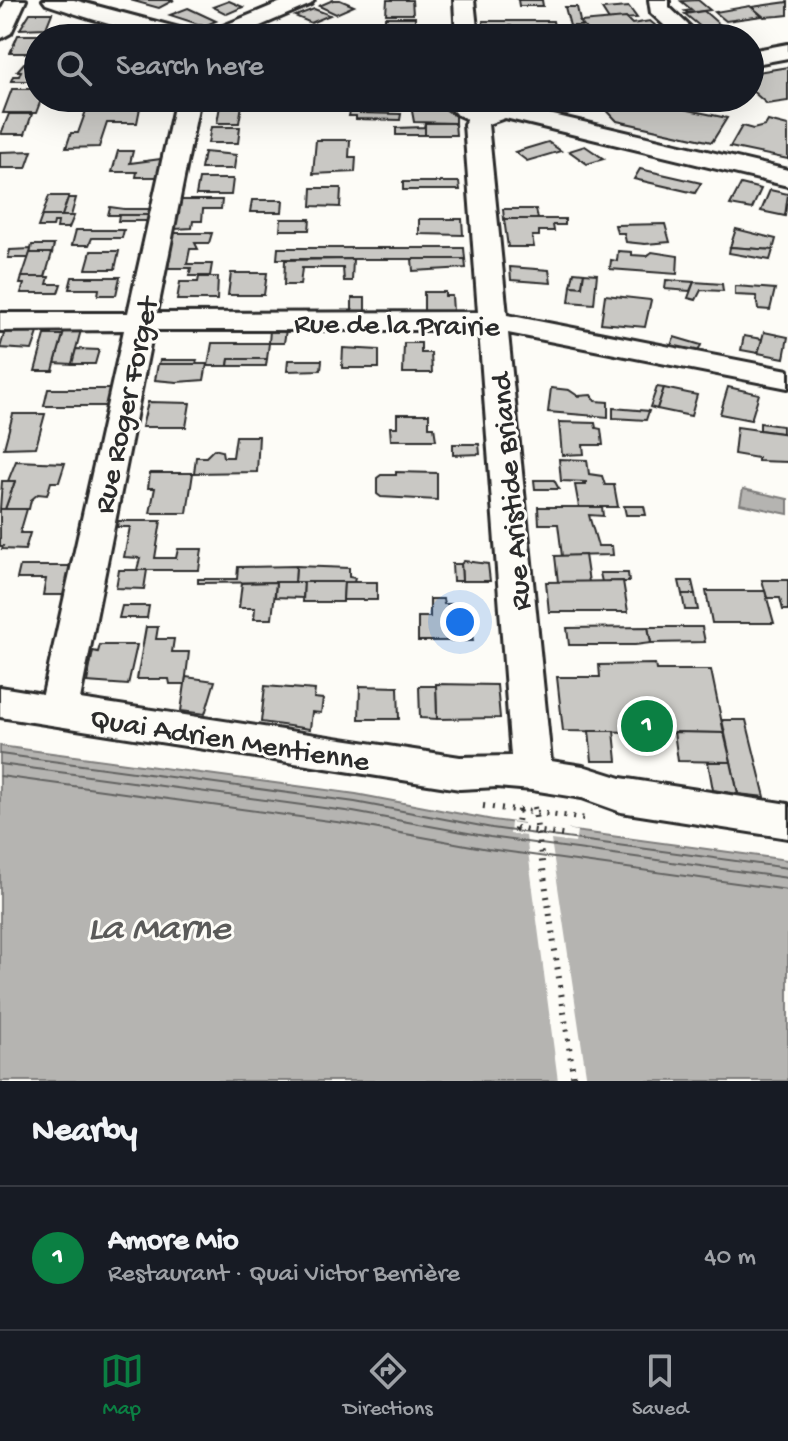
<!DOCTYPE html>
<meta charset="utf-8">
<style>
:root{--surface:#171b24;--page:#20242c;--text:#f1f3f6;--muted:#9ea1a6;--line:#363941;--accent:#0b8043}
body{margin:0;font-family:"Gochi Hand",sans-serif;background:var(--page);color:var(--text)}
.you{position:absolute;left:460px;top:622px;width:28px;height:28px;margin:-20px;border:6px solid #fff;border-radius:50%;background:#1a73e8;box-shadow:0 0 0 12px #1a73e833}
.badge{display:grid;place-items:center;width:52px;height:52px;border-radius:50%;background:var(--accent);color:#fff;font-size:26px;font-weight:700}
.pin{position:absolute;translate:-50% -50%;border:4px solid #fff;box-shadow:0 2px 8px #0006}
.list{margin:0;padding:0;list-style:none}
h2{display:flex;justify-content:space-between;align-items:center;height:104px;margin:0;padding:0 32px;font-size:34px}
h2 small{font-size:26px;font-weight:400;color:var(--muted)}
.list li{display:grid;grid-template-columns:52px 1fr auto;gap:24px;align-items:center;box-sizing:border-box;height:144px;padding:0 32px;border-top:2px solid var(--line)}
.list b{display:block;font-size:30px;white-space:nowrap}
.list p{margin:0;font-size:26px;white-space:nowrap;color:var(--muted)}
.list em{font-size:26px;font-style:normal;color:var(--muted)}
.icon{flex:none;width:44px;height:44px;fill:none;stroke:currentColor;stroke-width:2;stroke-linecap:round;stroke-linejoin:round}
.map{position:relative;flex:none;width:788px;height:1081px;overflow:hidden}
.search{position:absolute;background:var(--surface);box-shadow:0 8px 32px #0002;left:24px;right:24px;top:24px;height:88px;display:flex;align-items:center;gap:20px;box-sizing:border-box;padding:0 28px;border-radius:44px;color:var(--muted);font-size:30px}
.sheet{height:248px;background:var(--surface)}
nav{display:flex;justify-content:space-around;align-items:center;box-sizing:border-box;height:112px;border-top:2px solid var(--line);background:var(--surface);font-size:22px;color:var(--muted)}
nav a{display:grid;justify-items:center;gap:4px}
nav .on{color:var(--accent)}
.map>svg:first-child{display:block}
.water{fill:#b5b4b1;stroke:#7e7d7b;stroke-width:2}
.pier{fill:#fdfcf7}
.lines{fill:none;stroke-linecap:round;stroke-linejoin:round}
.shore{stroke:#626261;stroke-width:2}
.building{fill:#c9c8c4;stroke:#2b2b2b;stroke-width:2}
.minor-casing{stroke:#2b2b2b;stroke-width:6}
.path{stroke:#2b2b2b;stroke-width:6;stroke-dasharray:2 7;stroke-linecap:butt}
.minor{fill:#fdfcf7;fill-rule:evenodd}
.path-bridge{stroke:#2b2b2b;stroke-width:6;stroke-dasharray:2 7;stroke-linecap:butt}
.labels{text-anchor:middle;stroke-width:6;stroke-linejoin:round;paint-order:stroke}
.street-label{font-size:30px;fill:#2b2b2b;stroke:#fdfcf7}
.near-water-label{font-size:38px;font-style:italic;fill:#5b5b5a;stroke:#fdfcf7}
</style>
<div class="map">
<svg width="788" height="1081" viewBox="0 0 788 1081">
<rect width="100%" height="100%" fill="#fdfcf7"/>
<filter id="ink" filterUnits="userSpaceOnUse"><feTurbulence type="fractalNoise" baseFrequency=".0125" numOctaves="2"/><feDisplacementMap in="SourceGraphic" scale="16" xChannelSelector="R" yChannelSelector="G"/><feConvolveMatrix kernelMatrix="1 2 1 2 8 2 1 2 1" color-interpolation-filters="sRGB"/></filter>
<g filter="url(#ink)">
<!-- water -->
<g class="water">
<path d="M743,489l45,10v15l-48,-10z"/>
<path d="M0,746l356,48 137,26 295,40v221h-788z"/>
</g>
<!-- pier -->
<path class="pier" d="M524,820l53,11 -2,12 -24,-3 36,241h-29l-32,-245 -16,-2 1,-12 13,2z"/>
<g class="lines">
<!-- shore -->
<g class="shore">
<path d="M0,754l355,48 137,26 296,40"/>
<path d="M0,764l353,48 137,25 298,41"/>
<path d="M0,776l351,48 137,25 300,41"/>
</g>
</g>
<!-- building -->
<g class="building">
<path d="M130,0h44l-15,8z"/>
<path d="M333,0h7l14,6 -18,8 -17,-8z"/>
<path d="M387,0h25l1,14h-27z"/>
<path d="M518,0h24l1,6h-24z"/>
<path d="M698,0l12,10 -22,3 -3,-2 7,-1 -11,-9z"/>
<path d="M229,1l14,6 -16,7 -14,-7z"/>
<path d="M788,2v13l-9,1 -15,1 -12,-10z"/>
<path d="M750,6l12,10 -36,5 -11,-9z"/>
<path d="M565,7h12l4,19h-11z"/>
<path d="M629,7l8,11 -28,2 -7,-11z"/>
<path d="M188,8l28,13 -12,5 -34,-11z"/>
<path d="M314,9l16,6 -19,8 -16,-7z"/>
<path d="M704,11l16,14 -18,3 -17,-14z"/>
<path d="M30,13h22l-6,15 -26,1z"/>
<rect x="385" y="17" width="30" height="11"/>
<path d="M626,18l6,6 18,-3 12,10 -43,7h-26l-13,-16z"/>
<path d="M483,21h70l2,10h-44v-5h-28z"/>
<path d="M273,29l17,5 -5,4h-27z"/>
<path d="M400,32h35l1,5 -36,1z"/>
<path d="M18,35h35l-15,3v15h-28z"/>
<path d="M24,63h14l-2,18h-25l2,-5h6l2,-5h-4z"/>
<path d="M788,67v34l-21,3 -17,-15v-5l7,-6 -5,-5z"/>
<path d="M12,89h26v9h10l-7,2 -5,13h-33z"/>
<path d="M115,98h28l-1,6h-29z"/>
<path d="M611,98h39l5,5 72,15 -15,24 -95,-21 -20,-21z"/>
<path d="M221,100h16v5h5l-3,18h-22z"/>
<path d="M414,100l28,7 13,9v7l-41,-1 -2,-11z"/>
<path d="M87,108h53l-3,15h-30l-8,24 -33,1 5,-15h7z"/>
<path d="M351,108l9,1v4l41,1 -1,6 -44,-1v-3h-7z"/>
<path d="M9,114h23l-7,20h-24z"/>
<path d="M768,121l20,5v33l-58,-12 12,-21 11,3 12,-3z"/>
<path d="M425,123h30l1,12h-31z"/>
<path d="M425,123v12h-29v-7l28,-1z"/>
<path d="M211,127h29l-2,16h-30z"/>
<path d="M316,140h34l-1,17h7l-1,15 -42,2z"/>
<path d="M548,142l13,9 -34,10 -12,-9z"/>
<path d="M585,146l19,13 -17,5 -18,-13z"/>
<path d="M32,151l-6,17h-26v-16z"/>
<path d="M118,151h15l-3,12 31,-4 -4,18h-21l1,-5h-25z"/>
<path d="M204,152l32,3 -2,14h-33z"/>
<path d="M640,169l61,14 -6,10 -61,-14z"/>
<path d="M199,179h34l-2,16h-35z"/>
<path d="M403,182h56l1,8h-57z"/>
<path d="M741,184l20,5 -9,20 -22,-4z"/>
<path d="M312,188h29l-1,19 -29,-1z"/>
<path d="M770,190l18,4 -3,22 -24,-5z"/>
<path d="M49,196h20l-7,20h-20z"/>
<path d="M68,198h8l-5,18h-9z"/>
<path d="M181,200h41l-1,9h-18l-1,12h-9l-1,7 -17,1z"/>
<path d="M252,200h31l-1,12h-32z"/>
<path d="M110,207l14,2h26l-1,6h-41z"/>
<path d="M503,209h33l2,10h-34z"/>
<path d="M119,215h30l-2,6h-29z"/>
<path d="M42,216h32l-5,12h-12l1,-6h-4l-1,5h-15z"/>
<path d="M281,219h29l-1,11h-29z"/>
<path d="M419,219h43l1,16 -44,-1z"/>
<path d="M504,219h61v6h-12l1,6h-15v5h-7l2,11h-26z"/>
<path d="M665,224l5,18 -25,2 -19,-2 -2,-9h-7l-2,-8z"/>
<path d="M736,229l40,10 -3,11 -43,-3z"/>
<path d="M76,230h48l-2,8h-30l-3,7h-17z"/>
<path d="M174,233h38l-3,10h-14l3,6h-8l-3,15h25l-2,12h-21l2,-8h-23z"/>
<path d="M32,245h22l-2,8h-22z"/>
<path d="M730,247l43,3 -3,10 -41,-7z"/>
<path d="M278,248h186l1,11h-188z"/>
<path d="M31,249l-2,9h-21l2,-8z"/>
<path d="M91,251h28l-4,18h-29z"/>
<path d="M618,251l14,1v3l15,1 5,-4 26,4 -1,18 -67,-5 1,-9 6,1z"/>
<path d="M30,253h22l-7,24h-23z"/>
<path d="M353,259l-1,22h-8l-1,-13h-41l-2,17h-16l1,-25z"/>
<path d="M412,259h53l1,9 -53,3z"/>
<path d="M510,267l39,3 2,13 -40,-3z"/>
<path d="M574,272l10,1 -2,14 -11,-1z"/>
<path d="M231,273h36l-3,22h-36z"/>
<path d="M584,273l13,1 -3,30 -25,-2 2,-16 11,1z"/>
<path d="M22,277h27l-2,7h14l-3,9h-37l3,-9h-4z"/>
<path d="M72,277h48l-4,18h-18l1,-6h-30z"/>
<path d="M199,277h19l-1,23h-40l3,-18h18z"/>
<path d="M666,280l28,2 -4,9 -25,-2z"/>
<path d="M694,282l28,2 1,7 -22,-1 -5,10 -8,-2z"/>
<path d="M735,286l40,3 -5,21 -12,-1 -2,-13 -21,-1z"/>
<path d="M424,292h21v4h7l1,15h-29z"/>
<path d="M605,295l46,5 -6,27 -44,-4z"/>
<rect x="352" y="298" width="13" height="13"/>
<path d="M39,330l-7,20 -32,-2 5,-17z"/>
<path d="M81,330l-9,34 -17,-1 9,-32z"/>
<path d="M270,330h16l-2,13h-15z"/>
<path d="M764,332l24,5 -4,21 -26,-5z"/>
<path d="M45,335h18l-8,28 -2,8h-18z"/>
<path d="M744,336l18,3 -4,14 -17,-3z"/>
<path d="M674,337l27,8 -3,7 -27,-6z"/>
<path d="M212,343h57l-2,16h-38l-1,7h-20z"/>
<path d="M404,343h17v10h10l1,20h-29z"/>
<path d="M343,348l36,2v18h-37z"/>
<path d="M76,349l23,1 -4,14h-23z"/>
<path d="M229,359h38l-1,7h-38z"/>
<path d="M160,360h37l-1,4h-37z"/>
<path d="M288,360h34l-1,10 -34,1z"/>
<path d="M158,364h49l-3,16 -27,2 -22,-2z"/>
<path d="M657,387l7,1 -7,21 -7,-2z"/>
<path d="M728,387l31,7 -8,26 -31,-6z"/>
<path d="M551,388l18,2 9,6 13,-1 4,6 13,1v15l-60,-5z"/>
<path d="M664,388l33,7 -6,21 -34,-7z"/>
<path d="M48,389h63l-4,17h-63z"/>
<path d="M148,402l42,1 -4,24h-44z"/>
<path d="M613,408l36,3 -3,9 -33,-2z"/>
<path d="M13,414h32l-9,33 -32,1z"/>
<path d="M397,414h32v13h5l2,13h-45l-1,-13h7z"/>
<path d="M559,422l36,1 1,5 5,1 2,16h-20l1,9 -22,1z"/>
<path d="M760,423l22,3v7l-22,-3z"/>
<path d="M737,427l51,7v28l-30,-1v-3l-24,-4z"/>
<path d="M236,436h23l-2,36 -63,1 2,-16h10l8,-8 8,2 1,6h10z"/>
<path d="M453,444h26l1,10 -27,1z"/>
<path d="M559,459l28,1 2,14 13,2 3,9h9l4,22h-39l-4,-22h11v-3l-25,-1z"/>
<path d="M16,461l49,2 -6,19h-8l-4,13 -9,-1 -7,6 -2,9h-24l10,-28h-7z"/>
<path d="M396,472l41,1v27l-56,-3 -4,-3v-16l4,-3h15z"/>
<path d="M150,473h43l-6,40h-37l5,-25h-7z"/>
<path d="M534,480h20l5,9h-24z"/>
<path d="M2,481h13l-10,28h-5z"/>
<path d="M624,506h20l2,9h-20z"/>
<path d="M538,507h64l1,9 -14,-1 1,4 8,27h14l1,9 -51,1 -4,-32h-19z"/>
<path d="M0,509h27l-7,24h10l-5,17 -23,-1 1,-3h-3z"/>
<path d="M118,521h43l-6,37h21l2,-9h24l-3,21h-62l3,-12 -16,-1 6,-30h-13z"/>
<path d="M585,555l4,27h-31l-3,-26z"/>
<path d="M464,561l24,3 2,17h-28l-1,-17z"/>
<path d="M452,564h9l1,17h-9z"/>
<path d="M20,566h51l-6,29h-22l3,-16h-29z"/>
<path d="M296,566l53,2v9l6,1 -1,4h-59z"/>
<path d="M296,566l-1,16 -97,1v-4h39l1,-12z"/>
<path d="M119,570h28l-3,19 -28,-1z"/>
<path d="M600,573h28l1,9h-27z"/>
<path d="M762,580h26v30h-5l-3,-12h-13z"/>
<path d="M623,581l5,31h-79l-3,-30z"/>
<path d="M679,581h13l3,13h-13z"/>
<path d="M276,582h28l-1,16 -28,-1z"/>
<path d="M276,582l-4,37h-18l1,-11h-16l3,-25z"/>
<path d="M304,582h40l-1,20h-40z"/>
<path d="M344,582h33v18h-34z"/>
<path d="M706,591h59l9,32h-62z"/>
<path d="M682,594h13l3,16h-13z"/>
<path d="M430,599h13l1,5h24l5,37h-55v-24h12z"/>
<path d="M122,606h27l-2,12h-28z"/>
<path d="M146,627h12l-2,12h18l-2,13h17l-4,32h-15l-1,-5h-32z"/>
<path d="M648,627h54l3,15 -54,1z"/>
<path d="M648,627l3,16 -16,2h-66l-2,-17z"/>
<path d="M100,645h37l-9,40 -41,-3 6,-31 5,1z"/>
<path d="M655,664l1,6h55l13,63 -161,-2 -6,-54h43l-1,-12z"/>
<path d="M186,677l29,4 -10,33 -24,-3z"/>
<path d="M436,684l61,1 3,33 -63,1z"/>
<path d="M265,686l50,4 -1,8 9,1 -2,14 -9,-1 -2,17 -49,-7z"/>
<path d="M360,686l38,1 1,32h-40z"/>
<path d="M419,686h17l1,33 -17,-1z"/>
<path d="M722,720h24l19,77 -27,-3z"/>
<path d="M589,731h25l3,30h-25z"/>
<path d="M635,732h20l1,8h-20z"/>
<path d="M674,732l50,1 7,29 -53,-1z"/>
<path d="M708,762h23l7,32 -25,-4z"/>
</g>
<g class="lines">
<!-- minor casing -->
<g class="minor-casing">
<g id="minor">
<path d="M6,0h20l-15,33 -11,6v-28z"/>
<path d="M43,0h31l124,33 3,5c-55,0 -104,-17 -155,-34z"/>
<path d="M286,0h28l-3,4 -79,34h-29l3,-5z"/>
<path d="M454,0h20l4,38h-22z"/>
<path d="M649,0h20v7l33,31h-24l-27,-25z"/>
<path d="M788,44v14l-38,7v-14z"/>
<path d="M176,98h24l-43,215 321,-1 -14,-188 3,-5 -11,-5 -8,-9 4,-7h24l-4,6 7,4 23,-5 286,67v16l-283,-68 -17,6 19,191 281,55v18l-280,-55 43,428 32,5 38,12 167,26v34l-167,-26 -39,-14 -50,-8 -35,-3 -37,2 -460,-72v-30l43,7 81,-364 -124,1v-18h128zM153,330h326l32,426 -51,1 -380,-58z"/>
</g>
</g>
<!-- path -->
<g class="path">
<path d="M483,806l105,13"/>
<path d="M519,810l-3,18 52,8"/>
</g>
<!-- minor -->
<use href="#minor" class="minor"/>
<!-- path-bridge -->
<path class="path-bridge" d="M534,807l40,274"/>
</g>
</g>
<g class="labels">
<!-- street labels -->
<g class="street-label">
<text transform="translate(397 323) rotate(1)" y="10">Rue de la Prairie</text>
<text transform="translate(124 405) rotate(-78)" y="10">Rue Roger Forget</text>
<text transform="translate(509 492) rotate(-95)" y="10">Rue Aristide Briand</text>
<text transform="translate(230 738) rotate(9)" y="10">Quai Adrien Mentienne</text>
</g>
<!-- near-water labels -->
<g class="near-water-label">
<text x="159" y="938">La Marne</text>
</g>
</g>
</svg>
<div class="you"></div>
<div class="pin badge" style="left:647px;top:726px">1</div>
<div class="search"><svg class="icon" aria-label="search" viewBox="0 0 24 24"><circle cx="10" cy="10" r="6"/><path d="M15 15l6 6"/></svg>Search here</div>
</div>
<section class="sheet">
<h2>Nearby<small></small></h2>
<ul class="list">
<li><span class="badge">1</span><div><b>Amore Mio</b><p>Restaurant · Quai Victor Berrière</p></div><em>40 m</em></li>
</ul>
</section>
<nav>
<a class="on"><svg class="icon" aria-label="map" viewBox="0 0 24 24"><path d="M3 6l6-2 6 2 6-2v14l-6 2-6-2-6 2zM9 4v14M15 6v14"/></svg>Map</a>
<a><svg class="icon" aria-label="directions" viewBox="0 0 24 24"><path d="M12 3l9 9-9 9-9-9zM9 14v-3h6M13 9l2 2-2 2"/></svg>Directions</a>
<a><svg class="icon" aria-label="saved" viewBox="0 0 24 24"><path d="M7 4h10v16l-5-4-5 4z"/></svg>Saved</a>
</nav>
